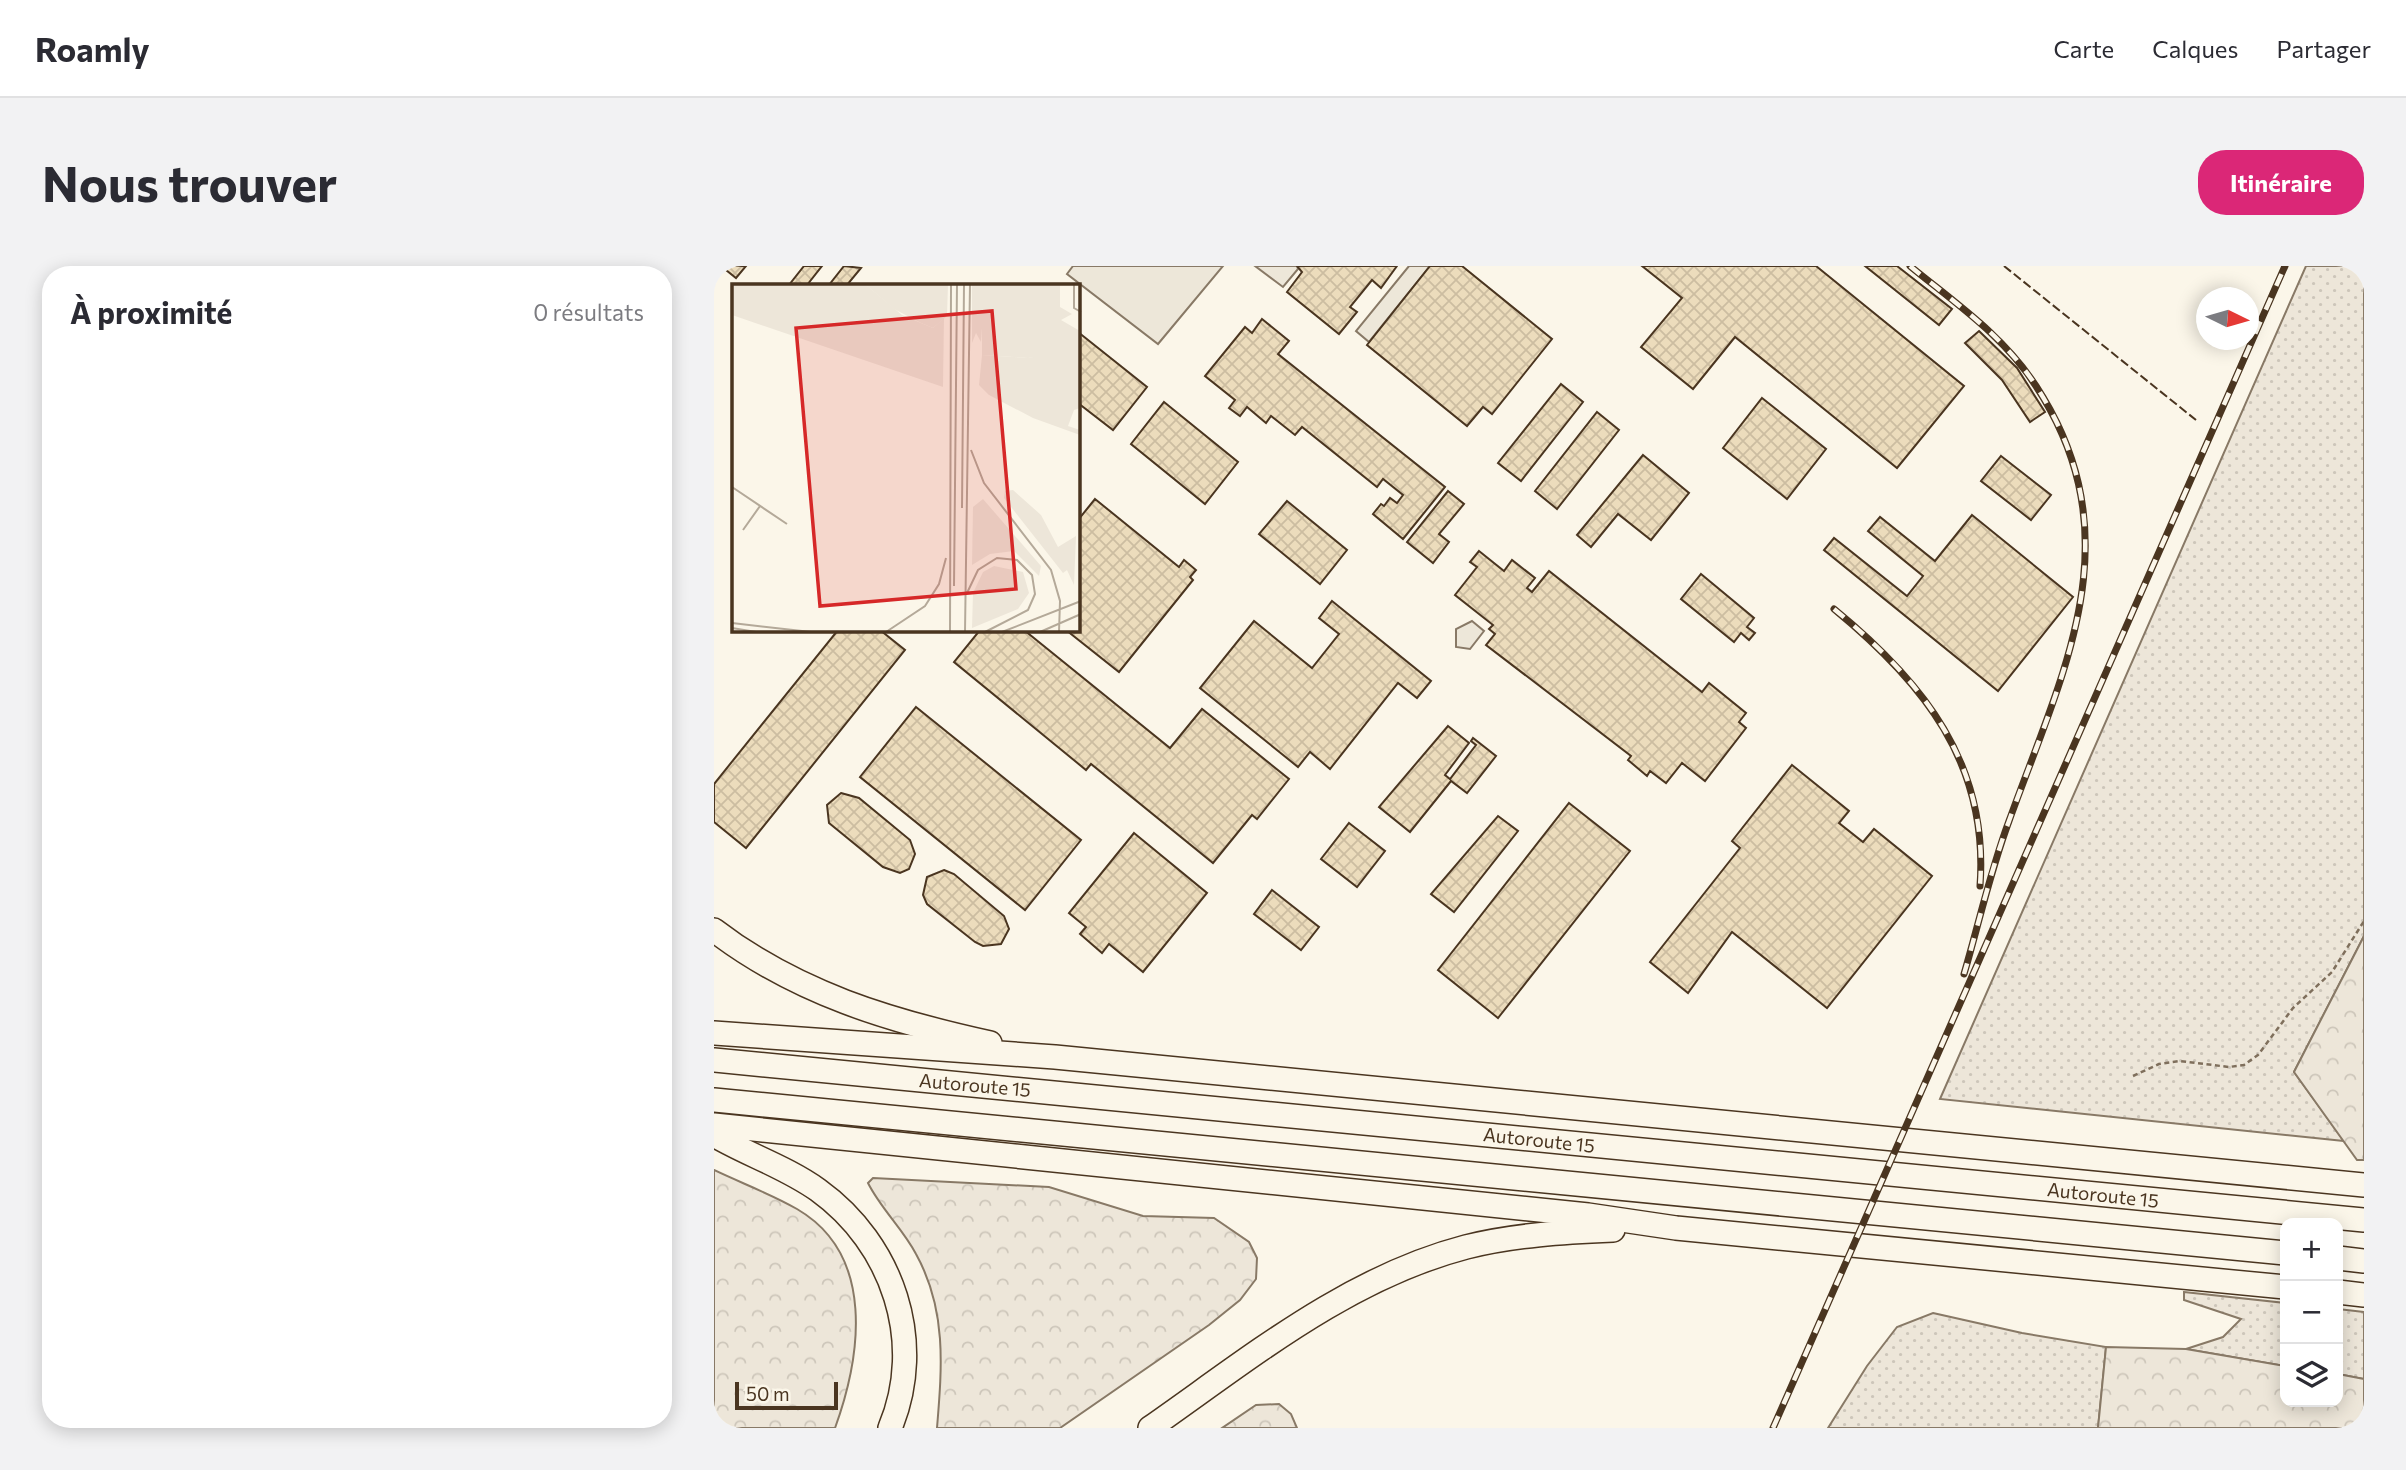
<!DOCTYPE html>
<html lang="fr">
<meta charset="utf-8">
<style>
:root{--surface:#fff;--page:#f2f2f3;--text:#2b2b33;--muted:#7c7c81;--line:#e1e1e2;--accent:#db2777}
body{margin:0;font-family:Commissioner,sans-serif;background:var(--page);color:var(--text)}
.controls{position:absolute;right:21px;bottom:21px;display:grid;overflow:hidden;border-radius:14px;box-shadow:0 4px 18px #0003}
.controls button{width:63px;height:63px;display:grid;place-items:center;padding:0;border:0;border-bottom:2px solid var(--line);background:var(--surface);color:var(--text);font:35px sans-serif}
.compass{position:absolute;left:1482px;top:21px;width:63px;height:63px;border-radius:50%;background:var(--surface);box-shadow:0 4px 18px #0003;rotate:95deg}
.scale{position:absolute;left:21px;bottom:18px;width:103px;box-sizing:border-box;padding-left:7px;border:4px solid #4a3520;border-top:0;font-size:19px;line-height:24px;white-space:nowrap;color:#4a3520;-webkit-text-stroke:5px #fbf6e9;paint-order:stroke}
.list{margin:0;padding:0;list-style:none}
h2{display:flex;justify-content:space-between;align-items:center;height:91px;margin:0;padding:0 28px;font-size:30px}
h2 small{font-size:23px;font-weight:400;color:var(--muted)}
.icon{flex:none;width:38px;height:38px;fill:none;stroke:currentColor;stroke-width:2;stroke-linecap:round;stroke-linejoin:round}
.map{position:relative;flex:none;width:1650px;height:1162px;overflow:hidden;border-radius:28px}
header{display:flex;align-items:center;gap:42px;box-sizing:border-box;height:98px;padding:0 35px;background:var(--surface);border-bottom:2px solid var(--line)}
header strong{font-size:33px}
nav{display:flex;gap:38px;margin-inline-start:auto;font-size:24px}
.intro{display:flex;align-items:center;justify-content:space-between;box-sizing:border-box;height:168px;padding:0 42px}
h1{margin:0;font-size:49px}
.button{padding:18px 32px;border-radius:28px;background:var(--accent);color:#fff;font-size:24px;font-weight:700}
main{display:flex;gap:42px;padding:0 42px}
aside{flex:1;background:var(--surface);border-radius:28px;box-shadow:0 4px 18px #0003}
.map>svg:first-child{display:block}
.grass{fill:url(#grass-dots);stroke:#887966;stroke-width:2}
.forest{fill:url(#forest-crowns);stroke:#887966;stroke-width:2}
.parking{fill:#ede7d9;stroke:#887966;stroke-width:2}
.building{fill:url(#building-cross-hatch);stroke:#4a3520;stroke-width:2}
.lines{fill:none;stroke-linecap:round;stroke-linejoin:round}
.highway-casing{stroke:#4a3520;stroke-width:26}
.path{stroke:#7f6f5c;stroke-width:2.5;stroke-dasharray:5 3.5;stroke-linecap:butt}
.highway{stroke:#fbf6e9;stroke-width:23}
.rail-casing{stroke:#4a3520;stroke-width:7}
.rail{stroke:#fbf6e9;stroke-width:4.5;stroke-dasharray:13;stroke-linecap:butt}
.fence{stroke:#4a3520;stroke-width:2;stroke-dasharray:9 3.5;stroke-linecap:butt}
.labels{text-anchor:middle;stroke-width:5;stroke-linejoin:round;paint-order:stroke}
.street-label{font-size:19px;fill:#4a3520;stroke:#fbf6e9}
.inset-road{fill:none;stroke:#b4a999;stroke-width:2}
.view{fill:#d62828;fill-opacity:0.15;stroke:#d62828;stroke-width:3.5}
.inset-edge{fill:none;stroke:#4a3520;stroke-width:3.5}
</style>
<header>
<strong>Roamly</strong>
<nav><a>Carte</a><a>Calques</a><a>Partager</a></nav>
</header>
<div class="intro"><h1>Nous trouver</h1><a class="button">Itinéraire</a></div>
<main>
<aside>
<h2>À proximité<small>0 résultats</small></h2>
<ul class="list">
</ul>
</aside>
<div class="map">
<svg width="1650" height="1162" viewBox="0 0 1650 1162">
<defs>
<pattern id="grass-dots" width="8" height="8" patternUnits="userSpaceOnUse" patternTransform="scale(1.75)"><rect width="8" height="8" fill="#ede6d9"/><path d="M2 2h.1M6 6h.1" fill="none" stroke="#cdc6ba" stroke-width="1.8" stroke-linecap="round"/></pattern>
<pattern id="forest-crowns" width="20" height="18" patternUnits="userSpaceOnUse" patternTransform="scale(1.75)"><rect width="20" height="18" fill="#ede6d9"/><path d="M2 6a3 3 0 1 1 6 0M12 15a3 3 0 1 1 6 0" fill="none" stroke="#cdc6ba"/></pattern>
<pattern id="building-cross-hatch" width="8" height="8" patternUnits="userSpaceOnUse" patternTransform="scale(1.75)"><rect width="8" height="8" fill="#ecdcbc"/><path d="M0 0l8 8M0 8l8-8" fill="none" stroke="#ccbda1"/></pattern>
</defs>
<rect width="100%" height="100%" fill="#fbf6e9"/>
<!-- grass -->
<g class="grass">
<path d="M1592,0h58v670l-70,136 50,69 -404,-42z"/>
<path d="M1470,1026l101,11v63l-99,-17 37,-12 18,-18 -57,-19z"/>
<path d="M1624,1043l26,3v67l-26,-5z"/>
<path d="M1219,1047l89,20 84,14 -8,81h-270l39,-62 30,-39z"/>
</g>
<!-- forest -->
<g class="forest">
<path d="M1650,670v224h-7l-63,-88z"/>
<path d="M0,904c27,13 57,24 83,39 79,46 64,147 38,219h-121z"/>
<path d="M159,912l176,9 94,29 71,2 35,24 8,16 -1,21 -16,21 -31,25 -149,103h-123c5,-61 10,-118 -21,-174 -13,-25 -35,-45 -48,-71z"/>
<path d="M1392,1081l80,2 99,17v36h53v-28l26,5v49h-266z"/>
<path d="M565,1138l12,10 6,14h-75l34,-23z"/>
</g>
<!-- parking -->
<g class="parking">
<path d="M359,0h150l-65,78 -91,-70z"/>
<path d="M541,0h42l1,3 -15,18z"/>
<path d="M695,0h21l-61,76 -13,-11z"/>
<path d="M758,355l12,10 -14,18 -14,-2v-18z"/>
</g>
<!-- building -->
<g class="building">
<path d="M7,0h25l-10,12z"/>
<path d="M90,0h18l-15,19h-18z"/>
<path d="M130,0l17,2 -14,17h-18z"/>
<path d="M683,0l-16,22 -9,-8 -22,27 7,5 -18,22 -52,-42 15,-20 -5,-6z"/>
<path d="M716,0h32l90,73 -60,75 -9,-7 -16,19 -100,-81z"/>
<path d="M928,0h174l148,120 -67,82 -162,-131 -42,52 -52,-42 41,-49z"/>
<path d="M1151,0h32l55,43 -13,16z"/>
<path d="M548,53l27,22 -11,13 167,133 -42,52 -30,-25 8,-10 3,2 6,-8 7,5 6,-8 -20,-16 -6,8 -75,-60 -7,8 -24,-19 -5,7 -19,-16 -7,9 -11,-8 6,-8 -30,-24 40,-49 7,6z"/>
<path d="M1265,65l38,37 28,44 -15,10 -28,-42 -37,-37z"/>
<path d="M364,66l69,55 -34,43 -35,-27z"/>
<path d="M847,118l22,18 -62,79 -23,-18z"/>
<path d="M1048,132l64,51 -39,50 -64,-51z"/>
<path d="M450,136l74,60 -33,42 -74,-60z"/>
<path d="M883,146l22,18 -62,79 -22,-18z"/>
<path d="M929,189l46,38 -38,47 -33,-26 -27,33 -14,-12z"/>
<path d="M1287,190l50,39 -20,25 -50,-39z"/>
<path d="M734,225l16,13 -25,30 10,8 -16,21 -26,-21z"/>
<path d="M381,233l84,68 5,-7 12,10 -6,7 3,3 -74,92 -53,-42h12v-110z"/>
<path d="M573,235l60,49 -27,34 -61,-50z"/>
<path d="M1258,249l101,82 -75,94 -174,-141 10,-12 73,58 16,-20 -55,-45 12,-14 55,44z"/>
<path d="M765,285l25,20 8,-11 23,18 -8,10 5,4 17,-21 153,121 7,-9 37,30 -7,9 7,6 -41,53 -23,-18 -16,20 -16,-12 -3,5 -19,-16 3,-4 -145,-111 9,-11 -6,-5 4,-4 -38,-30 22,-28 -7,-5z"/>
<path d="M987,308l53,44 -7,9 8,6 -6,7 -8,-7 -7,9 -53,-43z"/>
<path d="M618,335l99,80 -14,17 -19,-15 -68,86 -20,-17 -12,15 -98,-79 54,-67 58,47 27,-34 -20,-16z"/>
<path d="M124,364h42l25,20 -159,198 -32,-26v-38z"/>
<path d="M266,364h44l146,118 32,-39 87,70 -32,40 -5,-4 -39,48 -122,-99 -5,6 -132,-108z"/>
<path d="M202,441l165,133 -56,70 -165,-133z"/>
<path d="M734,460l21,17 -24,32 5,4 26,-34 -5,-4 2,-3 23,18 -29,37 -16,-12 -41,51 -31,-25z"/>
<path d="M1078,499l57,46 -10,12 24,19 11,-13 58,47 -105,132 -95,-76 -44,61 -38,-31 90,-114 -8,-7z"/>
<path d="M127,527l18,5 51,42 5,14 -6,15 -9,4 -17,-6 -54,-44 -2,-18z"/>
<path d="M855,537l61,48 -132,167 -60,-48z"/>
<path d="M784,550l20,15 -64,81 -23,-18z"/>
<path d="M635,557l36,28 -28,36 -36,-28z"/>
<path d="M420,567l73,60 -64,79 -34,-28 -7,9 -22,-19 6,-7 -17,-14z"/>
<path d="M230,604l10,4 50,42 5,13 -8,15 -18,2 -8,-4 -48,-38 -4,-9 4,-18z"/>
<path d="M558,624l47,37 -18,23 -47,-36z"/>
</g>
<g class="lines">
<!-- highway casing -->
<g class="highway-casing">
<g id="highway">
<path d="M0,664c82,63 176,91 276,113"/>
<path d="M0,767l341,24 1309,128"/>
<path d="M0,794l1650,160"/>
<path d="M0,834l1571,153"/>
<path d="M0,859l874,90 88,13 609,59"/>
<path d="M0,869c34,20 72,32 104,55 75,54 108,152 72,238"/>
<path d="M1624,992l26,3"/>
<path d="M1624,1026l26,3"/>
<path d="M436,1162c99,-69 197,-150 316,-181 48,-12 98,-15 147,-17"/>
</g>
</g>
<!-- path -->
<path class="path" d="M1419,810l26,-12 21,-3 49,6 15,-2 14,-10 35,-47 39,-36 32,-51"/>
<!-- highway -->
<use href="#highway" class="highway"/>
<!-- rail casing -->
<g class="rail-casing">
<g id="rail">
<path d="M1196,0c45,37 94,70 126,120 99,152 27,285 -27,435 -19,51 -30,102 -45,153"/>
<path d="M1120,343c89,73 155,154 146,277"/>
<path d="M1059,1162l512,-1162"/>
</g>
</g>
<!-- rail -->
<use href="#rail" class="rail"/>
<!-- fence -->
<path class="fence" d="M1290,0l192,154"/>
</g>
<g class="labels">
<!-- street labels -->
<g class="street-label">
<text transform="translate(261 819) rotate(5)" y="7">Autoroute 15</text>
<text transform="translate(825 874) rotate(6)" y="7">Autoroute 15</text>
<text transform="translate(1389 929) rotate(6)" y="7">Autoroute 15</text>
</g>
</g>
<!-- overview -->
<g transform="translate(18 18)">
<rect width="348" height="348" fill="#fbf6e9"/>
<path d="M0,0h133l37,31 31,13 11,-10 -1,69 -211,-72zM240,0h10l2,16 -3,42 -5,-9 -4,10zM337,66l11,2v56l-6,2 -6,16 12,4v5l-47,-17 -44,-23 -10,-10 3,-30 46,3z" fill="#ede6d9"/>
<path d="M133,0h83l-1,32 -14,12 -12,-5 -27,-14zM250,0h78v23l12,7 -11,6 19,11v21l-52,6 -46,-3zM281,206l28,25 17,32 18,-11 -2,49 -7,-15 -4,3 -59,-75 1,-7zM251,215l58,67 -2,10 -25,-25 -24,3 -18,11 1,-58zM262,282l29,6 6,21 -11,16 -46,19 1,-35 10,-21z" fill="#ede6d9"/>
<path class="inset-road" d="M342,0v24l7,4M239,166l13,33 67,87 9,31 -1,31M0,203l55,37M230,224l2,-224M11,246l17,-24M222,302l3,-302M235,309l11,-23 19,-12 20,2 15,15 3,19 -7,16 -43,22M0,339l79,9M0,344l24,4M154,348l39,-26 14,-22 7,-26M218,348l1,-348M233,348l5,-348M270,348l79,-31M308,348l41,-18"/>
<path class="view" d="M260,27l24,278 -196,17 -24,-278z"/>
<rect width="348" height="348" class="inset-edge"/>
</g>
</svg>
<div class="controls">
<button>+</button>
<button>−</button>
<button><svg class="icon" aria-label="layers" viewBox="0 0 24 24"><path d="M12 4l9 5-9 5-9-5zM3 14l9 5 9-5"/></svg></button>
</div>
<svg class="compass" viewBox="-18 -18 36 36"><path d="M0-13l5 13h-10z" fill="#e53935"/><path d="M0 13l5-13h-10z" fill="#7c7c81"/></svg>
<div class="scale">50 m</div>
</div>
</main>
